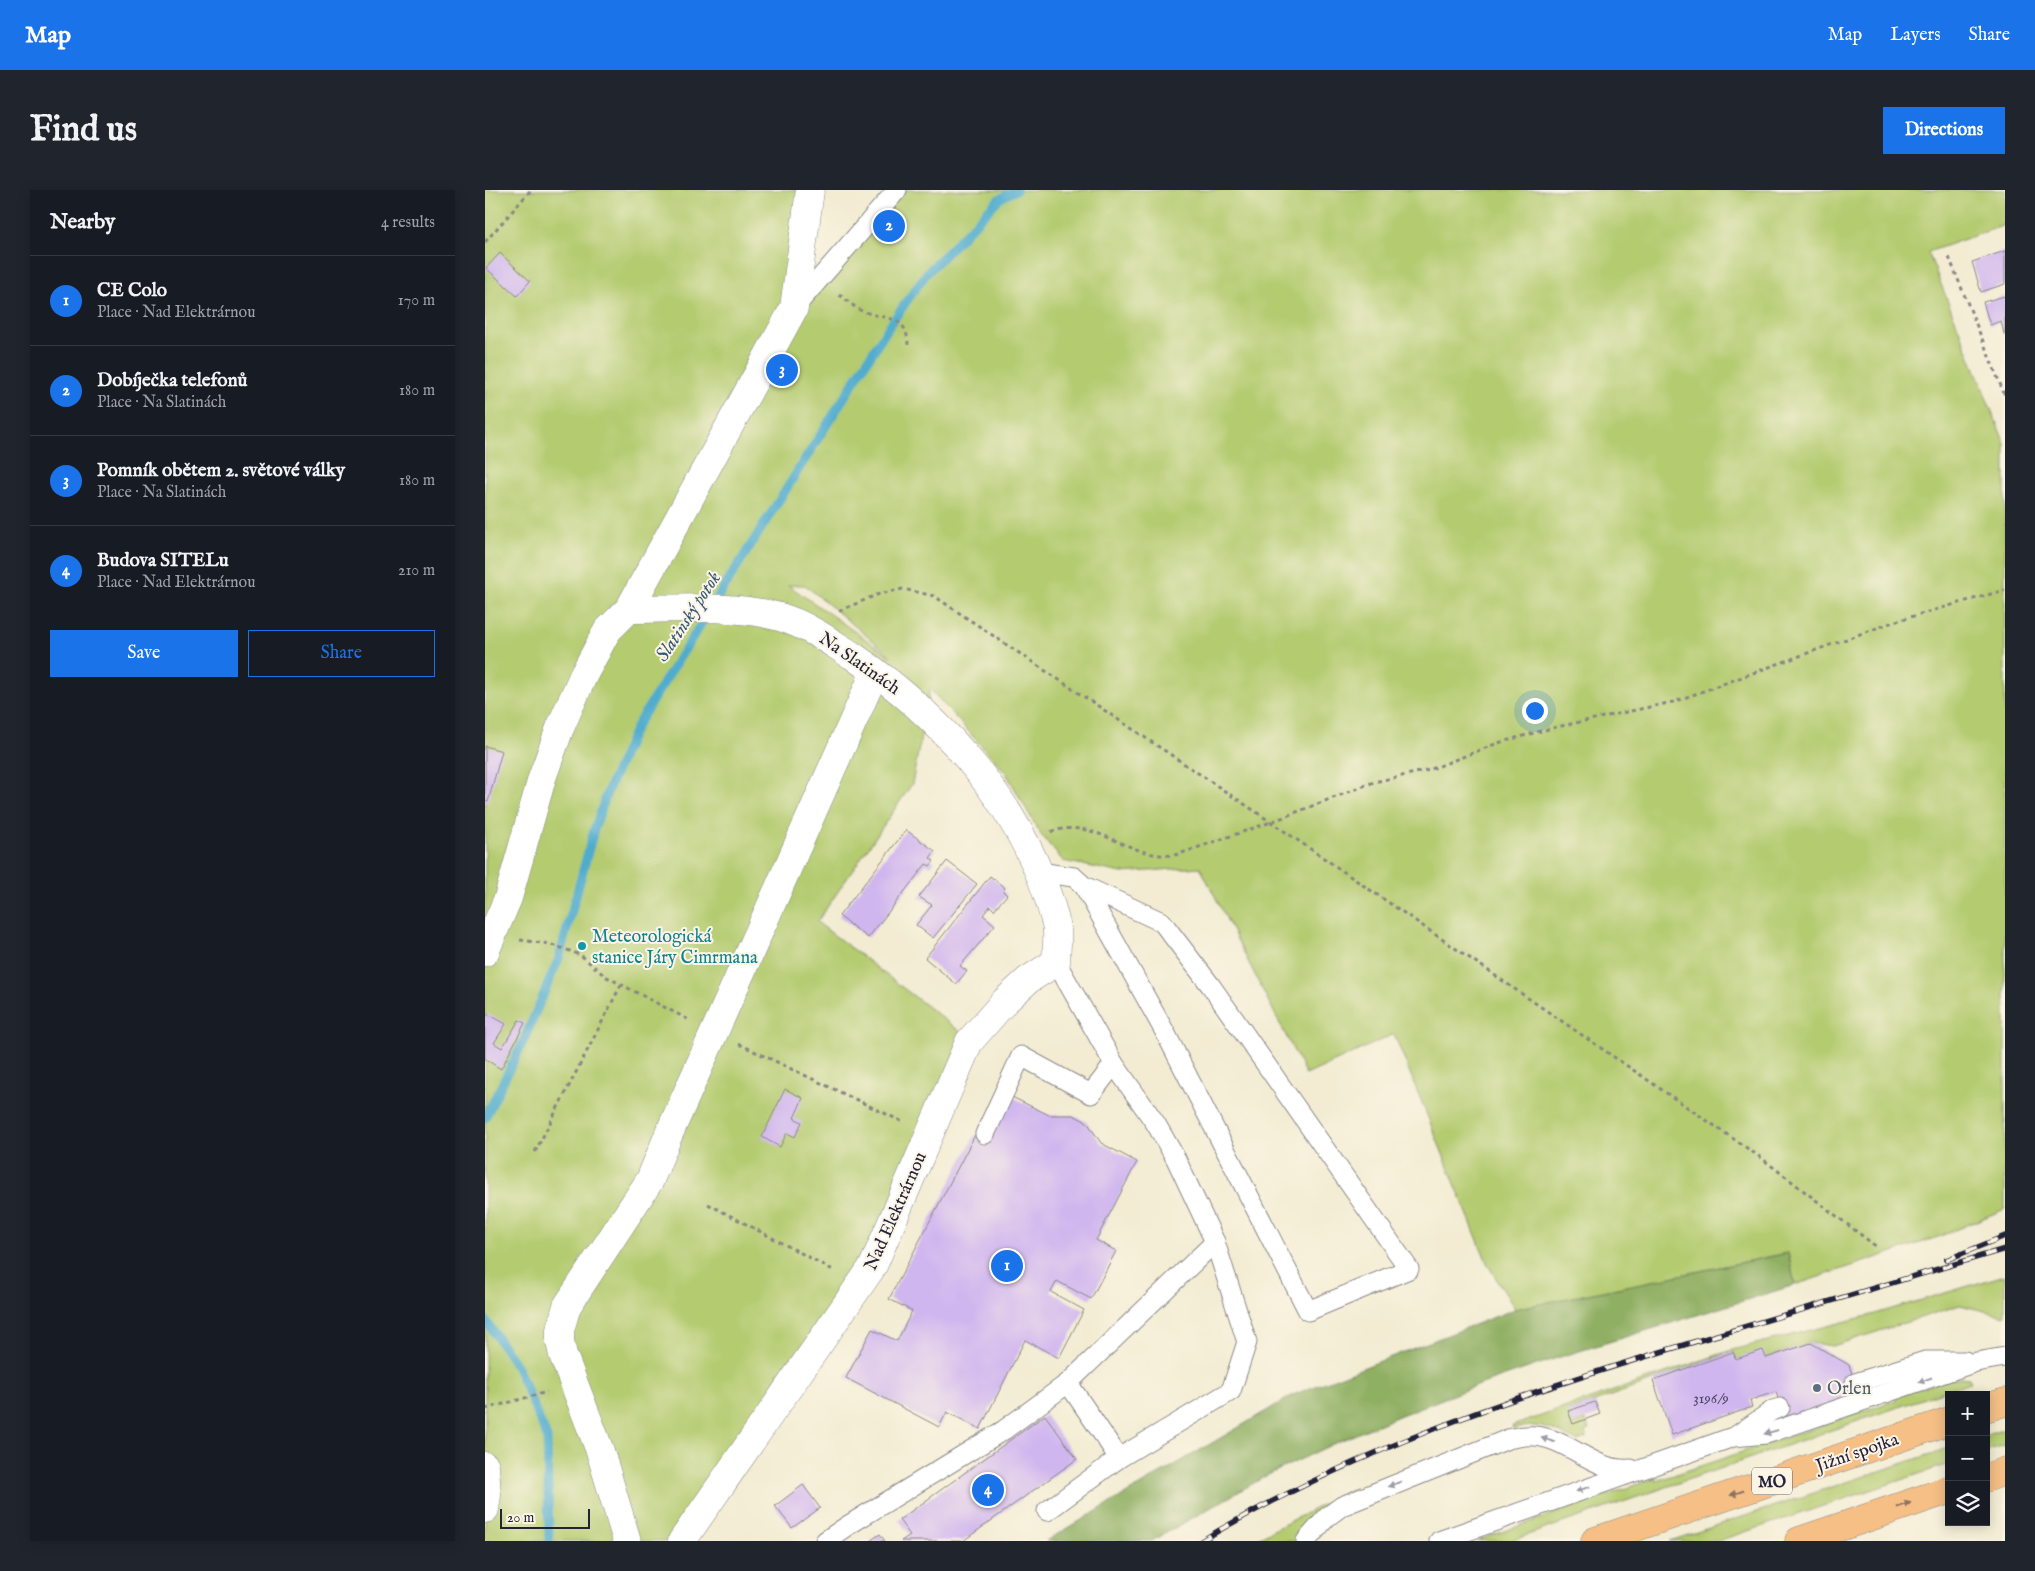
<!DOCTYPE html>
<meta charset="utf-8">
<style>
:root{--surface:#171b24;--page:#20242c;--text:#f1f3f6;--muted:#9ea1a6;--line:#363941;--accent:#1a73e8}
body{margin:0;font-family:"IM FELL English",serif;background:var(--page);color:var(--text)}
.controls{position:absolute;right:15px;bottom:15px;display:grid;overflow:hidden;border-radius:0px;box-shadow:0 2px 12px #0003}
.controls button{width:45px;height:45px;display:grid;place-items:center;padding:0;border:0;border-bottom:1px solid var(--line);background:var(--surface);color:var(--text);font:25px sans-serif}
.scale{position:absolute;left:15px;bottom:12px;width:90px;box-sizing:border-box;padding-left:5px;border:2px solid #22223b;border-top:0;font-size:14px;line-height:18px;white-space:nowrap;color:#22223b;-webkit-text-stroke:4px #fcf5e5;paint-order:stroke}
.you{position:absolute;left:1049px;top:520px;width:18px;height:18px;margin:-12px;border:4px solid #fff;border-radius:50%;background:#1a73e8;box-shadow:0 0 0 8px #1a73e833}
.badge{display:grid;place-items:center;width:32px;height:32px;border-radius:50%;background:var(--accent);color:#fff;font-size:16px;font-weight:700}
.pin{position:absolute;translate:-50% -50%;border:2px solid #fff;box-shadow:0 1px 5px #0006}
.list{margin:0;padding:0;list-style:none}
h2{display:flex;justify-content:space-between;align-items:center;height:65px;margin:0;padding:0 20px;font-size:21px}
h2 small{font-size:16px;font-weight:400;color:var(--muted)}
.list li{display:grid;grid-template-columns:32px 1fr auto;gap:15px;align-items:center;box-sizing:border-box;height:90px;padding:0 20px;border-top:1px solid var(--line)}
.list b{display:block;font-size:19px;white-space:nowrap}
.list p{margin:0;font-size:16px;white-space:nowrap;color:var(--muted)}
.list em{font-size:16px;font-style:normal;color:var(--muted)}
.actions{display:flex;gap:10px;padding:15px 20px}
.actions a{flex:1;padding:11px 0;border:1px solid var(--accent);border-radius:0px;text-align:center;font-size:18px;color:var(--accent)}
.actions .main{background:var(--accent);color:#fff}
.icon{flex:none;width:28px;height:28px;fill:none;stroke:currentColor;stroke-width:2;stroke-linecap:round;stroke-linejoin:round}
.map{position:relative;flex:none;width:1520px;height:1351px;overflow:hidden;border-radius:0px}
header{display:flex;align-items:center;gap:30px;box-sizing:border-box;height:70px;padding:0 25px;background:var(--accent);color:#fff}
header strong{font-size:24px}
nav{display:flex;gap:28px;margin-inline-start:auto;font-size:18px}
.intro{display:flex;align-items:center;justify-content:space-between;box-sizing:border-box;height:120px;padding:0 30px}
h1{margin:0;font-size:35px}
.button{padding:12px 22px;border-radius:0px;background:var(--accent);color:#fff;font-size:18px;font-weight:700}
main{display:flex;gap:30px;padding:0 30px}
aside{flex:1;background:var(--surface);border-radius:0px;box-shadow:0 2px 12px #0003}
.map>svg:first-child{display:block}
.green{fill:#b4cb70;stroke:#6b7656;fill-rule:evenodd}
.forest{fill:#8faf62;stroke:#58684e}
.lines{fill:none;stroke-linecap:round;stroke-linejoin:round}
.stream{stroke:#4faccd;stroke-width:9}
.building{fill:#d0b6ef}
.lane-casing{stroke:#8a8787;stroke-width:21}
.street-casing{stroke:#8a8787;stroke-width:29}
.highway-casing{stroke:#8a8787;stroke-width:29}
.path{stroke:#8a8787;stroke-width:3;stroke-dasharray:4 4;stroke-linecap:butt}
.lane{stroke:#fff;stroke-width:19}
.street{stroke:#fff;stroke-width:28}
.highway{stroke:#f5bf86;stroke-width:28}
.rail-casing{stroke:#22223b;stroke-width:5.5}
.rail{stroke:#fcf5e5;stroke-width:4;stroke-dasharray:11;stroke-linecap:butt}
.oneway{fill:#9c9ca7}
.oneway2{fill:#8c7060}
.culture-dot{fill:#0f9aa8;stroke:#fcf5e5;stroke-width:2}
.service-dot{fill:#5c6f8a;stroke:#fcf5e5;stroke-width:2}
.labels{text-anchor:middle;stroke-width:4;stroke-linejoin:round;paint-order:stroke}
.number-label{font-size:15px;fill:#4e4768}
.shield{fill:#fcf5e5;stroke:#63616e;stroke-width:1}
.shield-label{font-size:16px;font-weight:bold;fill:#22223b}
.street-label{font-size:18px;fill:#22223b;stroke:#fcf5e5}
.culture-label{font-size:18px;fill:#0d838f;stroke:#fcf5e5;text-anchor:start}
.service-label{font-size:18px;fill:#4e5e75;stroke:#fcf5e5;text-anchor:start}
.water-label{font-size:19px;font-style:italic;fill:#345975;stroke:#fcf5e5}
</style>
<header>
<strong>Map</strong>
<nav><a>Map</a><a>Layers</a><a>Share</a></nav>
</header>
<div class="intro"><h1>Find us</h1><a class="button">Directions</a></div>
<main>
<aside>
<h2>Nearby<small>4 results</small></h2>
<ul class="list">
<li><span class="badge">1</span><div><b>CE Colo</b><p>Place · Nad Elektrárnou</p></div><em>170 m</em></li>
<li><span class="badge">2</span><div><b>Dobíječka telefonů</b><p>Place · Na Slatinách</p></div><em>180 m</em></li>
<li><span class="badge">3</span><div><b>Pomník obětem 2. světové války</b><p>Place · Na Slatinách</p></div><em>180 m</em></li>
<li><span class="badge">4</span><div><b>Budova SITELu</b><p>Place · Nad Elektrárnou</p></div><em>210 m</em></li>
</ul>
<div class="actions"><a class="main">Save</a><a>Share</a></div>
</aside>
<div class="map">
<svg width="1520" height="1351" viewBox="0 0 1520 1351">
<rect width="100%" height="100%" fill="#fcf5e5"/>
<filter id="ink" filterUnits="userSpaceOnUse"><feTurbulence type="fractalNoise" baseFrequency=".02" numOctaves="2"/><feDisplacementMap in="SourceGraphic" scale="10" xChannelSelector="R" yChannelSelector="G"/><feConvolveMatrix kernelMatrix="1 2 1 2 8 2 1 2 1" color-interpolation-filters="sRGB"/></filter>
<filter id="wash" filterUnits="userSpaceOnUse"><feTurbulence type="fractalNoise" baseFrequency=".0096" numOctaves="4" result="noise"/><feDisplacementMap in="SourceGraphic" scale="20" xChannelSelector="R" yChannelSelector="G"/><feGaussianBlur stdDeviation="1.12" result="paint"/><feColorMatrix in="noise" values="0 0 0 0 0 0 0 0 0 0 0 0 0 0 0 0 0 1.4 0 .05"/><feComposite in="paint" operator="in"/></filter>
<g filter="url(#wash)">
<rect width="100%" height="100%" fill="#f3ecd3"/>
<!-- green -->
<g class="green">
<path d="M0,0h312l10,111 99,-111h1099v35l-77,27 77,192v765l-67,28 -143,48 -7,-32 -273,56 -27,-44 -94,-231 -88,41 -106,-208 -78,6 -59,-12 -22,-26 -35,-62 -76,-84 -18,95 -95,138 162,124 -99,227 -186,268h-209zM303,395h17l86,71h-1z"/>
<path d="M1520,1085v41l-45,-11 -127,41 -22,-3 -45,15 -30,1 -3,-7 -164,59 4,13 13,-4 3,10 -4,1 1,7 -9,3c-26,-12 -35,-19 -64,-12l-1,-3 220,-76 143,-36z"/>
<path d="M1476,1187l8,1 2,4 -461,159h-34l179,-63 1,3 240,-81v-4l53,-17z"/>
<path d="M1520,1239v16l-19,6v-16z"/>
<path d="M1464,1258v16l-231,77h-48z"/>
<path d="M870,1298l-27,20 -29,33h-47z"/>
</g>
<!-- forest -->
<path class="forest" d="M1303,1063l7,32 -235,72 -87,30 -72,28 -66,28 -67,32 -116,66h-106l249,-147 220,-85z"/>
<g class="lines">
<!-- stream -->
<g class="stream">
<path d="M0,928l39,-78 35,-82 35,-128 14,-40 29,-65 253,-400 36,-51 73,-75 17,-9"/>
<path d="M0,1129l32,48 30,70 2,104"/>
</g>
</g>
<g id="blocks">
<!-- building -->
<g class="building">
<path d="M1520,61v33l-24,8 -9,-30z"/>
<path d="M15,63l30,28 -13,15 -31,-28z"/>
<path d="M1520,106v38h-1l-3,-13 -11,4 -7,-23z"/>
<path d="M0,556l17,5 -14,51 -3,-1z"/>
<path d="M421,640l29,21 -5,7 4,3 -4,5 -4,-2 -58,74 -29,-22z"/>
<path d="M462,671l30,23 -44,54 -17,-13 16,-20 -13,-8z"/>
<path d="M505,686l15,12 -2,3 4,4 -13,15 -4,-4 -7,9 12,10 -35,41 7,5 -11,13 -31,-26z"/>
<path d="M3,824l18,10 -12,19 8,5 17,-28 6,3 -24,46 -16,-10v-41z"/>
<path d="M300,899l18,9 -9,20 8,4 -7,15 -8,-4 -7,14 -18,-10z"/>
<path d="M527,907l37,18h24l14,7 14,21 36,19 -41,78 20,11 -25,48 -34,-18 -6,11 33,18 -25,48 -34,-18 -45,89 -33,-17 -8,15 -93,-49 26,-49 25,12 15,-30 -23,-12 86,-164 14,7z"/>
<path d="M1326,1153l38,22 10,30 -74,25 -9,-28 -26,8 2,7 -80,28 -19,-55 80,-28 3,7 27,-9 3,8z"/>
<path d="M1110,1212l5,12 -27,10 -5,-13z"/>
<path d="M560,1225l32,44 -114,82h-62l9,-6 -11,-15z"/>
<path d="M318,1295l17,23 -28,20 -17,-22z"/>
<path d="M395,1344l5,7h-15z"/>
</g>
</g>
</g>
<g filter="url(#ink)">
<use href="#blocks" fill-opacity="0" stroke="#8a8787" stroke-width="1"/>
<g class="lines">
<!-- lane casing -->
<g class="lane-casing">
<g id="lane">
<path d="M309,118l103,-118"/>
<path d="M553,682l36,5 10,9 78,36 49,64 198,283 -101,42 -142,-277 -82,-148"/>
<path d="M500,944l36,-78 70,38 23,-30"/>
<path d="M583,1193l51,75"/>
<path d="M1370,1193l70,-22h40"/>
<path d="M1252,1245l36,-25 7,-2"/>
<path d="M562,1321l72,-53 112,-67 16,-49 -32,-100"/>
<path d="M340,1351l22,-15 157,-96 64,-47 147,-141 -39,-83 -20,-35 -42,-60 -58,-102"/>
<path d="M821,1351l21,-24 15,-11 166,-67c9,-2 18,-4 27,-3 35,3 60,37 96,33"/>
<path d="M954,1351l294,-104 33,-3 210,-72 29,-5"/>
</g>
</g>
<!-- street casing -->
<g class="street-casing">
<g id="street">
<path d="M144,419c49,0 103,-5 151,8 27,8 49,24 73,39 92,62 176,158 203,268 3,12 0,26 0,38l-28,18 -23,21 -36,41 -96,224 -191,275"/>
<path d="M0,762l23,-54 34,-120 18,-50 23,-52 24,-45 22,-22 165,-301 16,-118"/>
<path d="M0,1276l2,29 -2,14"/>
<path d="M142,1351l-27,-90 -37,-96 -3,-13v-12l7,-24 83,-126 18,-44 207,-464"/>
</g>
</g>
<!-- highway casing -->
<g class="highway-casing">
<g id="highway">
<path d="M1501,1218l19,-6"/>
<path d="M1501,1288l19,-7"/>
<path d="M1110,1351l354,-120"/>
<path d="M1314,1351l150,-51"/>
</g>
</g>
<!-- path -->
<g class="path">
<path d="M0,52l46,-52"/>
<path d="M1464,67l56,139"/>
<path d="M354,105c8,4 15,13 23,16 25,10 47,2 46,38"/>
<path d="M354,421l40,-17 24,-5 31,7 337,226 489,335 118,91"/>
<path d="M566,642c46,-17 83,32 128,22l92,-32 103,-40 55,-12 69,-27 54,-15 121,-26 223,-81 109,-31"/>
<path d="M35,750l29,4 24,8 10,5 22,19 84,44"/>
<path d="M254,854l164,78"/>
<path d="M50,962l86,-167"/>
<path d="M223,1014l127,67"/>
<path d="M0,1219l62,-17"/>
</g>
<!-- lane -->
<use href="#lane" class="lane"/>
<!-- street -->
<use href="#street" class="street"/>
<!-- highway -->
<use href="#highway" class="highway"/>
<!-- rail casing -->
<g class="rail-casing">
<g id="rail">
<path d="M1461,1070l59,-24"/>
<path d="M716,1351c162,-97 343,-155 523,-208 94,-28 187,-56 281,-84"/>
</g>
</g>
<!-- rail -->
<use href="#rail" class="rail"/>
</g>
<!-- one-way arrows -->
<defs><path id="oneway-solid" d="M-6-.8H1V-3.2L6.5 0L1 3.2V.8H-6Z" transform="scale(1.25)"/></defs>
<g class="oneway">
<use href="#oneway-solid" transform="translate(1440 1190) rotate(161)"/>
<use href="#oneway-solid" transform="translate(1286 1242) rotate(164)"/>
<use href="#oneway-solid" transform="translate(1063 1250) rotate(-162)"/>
<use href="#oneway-solid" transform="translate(910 1294) rotate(158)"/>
<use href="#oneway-solid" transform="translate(1098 1299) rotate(161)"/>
</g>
<g class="oneway2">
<use href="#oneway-solid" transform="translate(1252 1303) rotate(161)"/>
<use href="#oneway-solid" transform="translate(1419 1315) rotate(-19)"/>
</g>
</g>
<!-- markers -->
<circle class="culture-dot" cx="97" cy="756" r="5"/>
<circle class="service-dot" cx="1332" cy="1198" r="5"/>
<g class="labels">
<!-- number labels -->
<g class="number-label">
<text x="1226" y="1213">3196/9</text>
</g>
<!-- shield labels -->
<rect class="shield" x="1267" y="1277.5" width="40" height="27" rx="4"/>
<g class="shield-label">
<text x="1287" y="1297">MO</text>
</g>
<!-- street labels -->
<g class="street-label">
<text transform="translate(375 473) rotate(35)" y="6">Na Slatinách</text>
<text transform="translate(410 1021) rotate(-66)" y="6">Nad Elektrárnou</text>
<text transform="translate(1372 1262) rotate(-19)" y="6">Jižní spojka</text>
</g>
<!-- culture labels -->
<g class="culture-label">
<text x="107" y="752">Meteorologická<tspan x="107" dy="21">stanice Járy Cimrmana</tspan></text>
</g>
<!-- service labels -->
<g class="service-label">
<text x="1342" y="1204">Orlen</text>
</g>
<!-- water labels -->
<g class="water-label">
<text transform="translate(202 426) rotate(-57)" y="7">Slatinský potok</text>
</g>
</g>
</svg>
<div class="controls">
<button>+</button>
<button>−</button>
<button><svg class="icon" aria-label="layers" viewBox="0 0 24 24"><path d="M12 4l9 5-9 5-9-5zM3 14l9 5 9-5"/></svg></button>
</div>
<div class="scale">20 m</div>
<div class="you"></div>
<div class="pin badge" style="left:522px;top:1076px">1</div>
<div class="pin badge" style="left:404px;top:36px">2</div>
<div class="pin badge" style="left:297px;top:180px">3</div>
<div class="pin badge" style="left:503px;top:1300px">4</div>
</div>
</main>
